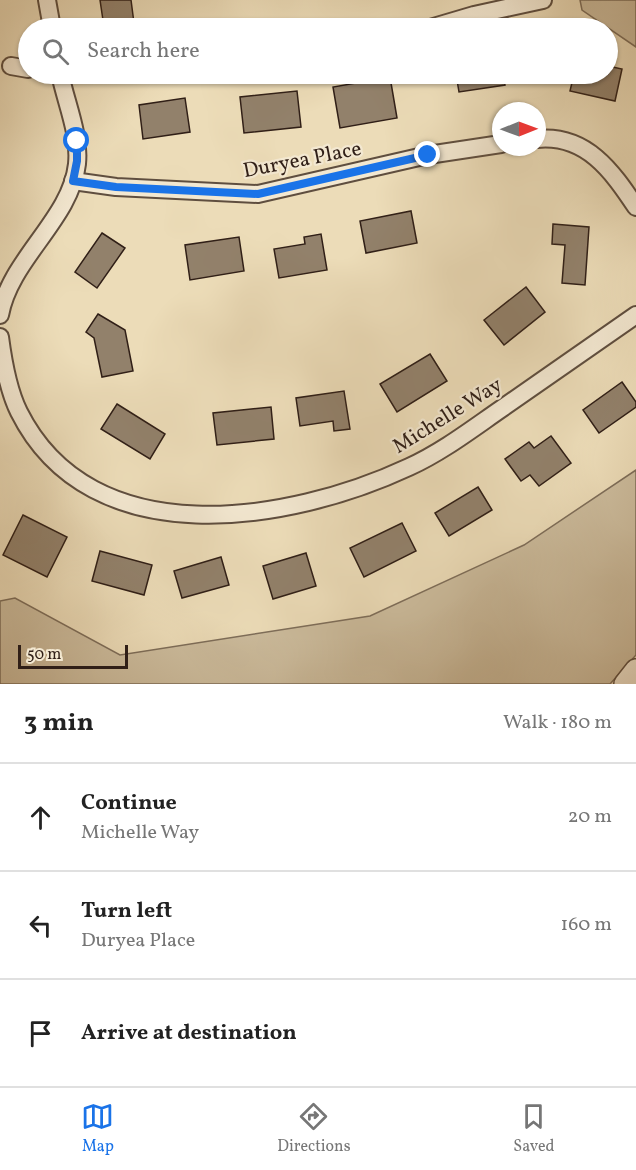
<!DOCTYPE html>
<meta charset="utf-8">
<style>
:root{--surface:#fff;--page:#f2f2f2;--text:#222;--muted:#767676;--line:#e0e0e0;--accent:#1a73e8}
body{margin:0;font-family:Vollkorn,serif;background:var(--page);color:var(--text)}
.compass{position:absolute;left:492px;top:102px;width:54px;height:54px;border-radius:50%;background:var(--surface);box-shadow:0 2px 4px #0004;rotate:89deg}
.scale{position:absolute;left:18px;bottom:15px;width:110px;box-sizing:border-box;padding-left:6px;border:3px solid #301f17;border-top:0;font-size:16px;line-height:21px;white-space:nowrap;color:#301f17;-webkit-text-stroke:4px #f3e8d1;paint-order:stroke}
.stop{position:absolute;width:18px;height:18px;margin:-14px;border:4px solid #1a73e8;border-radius:50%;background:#fff}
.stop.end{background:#1a73e8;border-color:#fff;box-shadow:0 2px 6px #0008}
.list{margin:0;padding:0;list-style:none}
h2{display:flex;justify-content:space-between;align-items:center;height:78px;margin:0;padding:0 24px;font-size:26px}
h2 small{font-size:20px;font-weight:400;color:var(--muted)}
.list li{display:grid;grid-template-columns:39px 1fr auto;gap:18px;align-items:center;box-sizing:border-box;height:108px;padding:0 24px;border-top:2px solid var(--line)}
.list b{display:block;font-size:22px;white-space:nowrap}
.list p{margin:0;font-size:20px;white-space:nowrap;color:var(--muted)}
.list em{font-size:20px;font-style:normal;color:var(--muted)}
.icon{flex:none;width:33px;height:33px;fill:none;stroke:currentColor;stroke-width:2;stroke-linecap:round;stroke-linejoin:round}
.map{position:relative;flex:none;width:636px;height:684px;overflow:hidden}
.search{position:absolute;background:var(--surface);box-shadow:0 2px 4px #0004;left:18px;right:18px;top:18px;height:66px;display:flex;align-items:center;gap:15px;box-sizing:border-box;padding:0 21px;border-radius:33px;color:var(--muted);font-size:22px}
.sheet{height:402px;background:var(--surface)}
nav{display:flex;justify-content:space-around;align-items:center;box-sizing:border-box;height:84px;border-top:2px solid var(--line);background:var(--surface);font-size:16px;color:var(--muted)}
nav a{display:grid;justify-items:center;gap:3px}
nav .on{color:var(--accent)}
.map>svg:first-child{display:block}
.green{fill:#ccbc9d;stroke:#7e6e5a;stroke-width:1.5}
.building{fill:#92816b;stroke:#301f17;stroke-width:1.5}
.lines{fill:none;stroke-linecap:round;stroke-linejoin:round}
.minor-casing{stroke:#5f4e3f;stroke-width:20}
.tertiary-casing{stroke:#5f4e3f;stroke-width:24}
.minor{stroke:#f3e8d1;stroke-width:16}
.tertiary{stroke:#f3e8d1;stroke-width:21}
.route{stroke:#1a73e8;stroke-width:8}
.labels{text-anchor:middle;stroke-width:4.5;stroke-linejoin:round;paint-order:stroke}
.street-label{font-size:21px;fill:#301f17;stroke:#f3e8d1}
</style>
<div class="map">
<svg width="636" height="684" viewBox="0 0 636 684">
<rect width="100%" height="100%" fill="#ecdcb8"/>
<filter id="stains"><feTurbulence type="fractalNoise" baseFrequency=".00333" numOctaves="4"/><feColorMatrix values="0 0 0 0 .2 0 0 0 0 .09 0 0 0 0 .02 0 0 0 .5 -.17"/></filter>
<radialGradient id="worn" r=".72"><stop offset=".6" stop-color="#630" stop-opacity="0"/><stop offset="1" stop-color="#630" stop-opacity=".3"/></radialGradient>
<!-- green -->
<g class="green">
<path d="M580,0h56v47l-54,-37z"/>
<path d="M636,470v185l-26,29h-610v-83l15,-3 105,57 250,-39 154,-71z"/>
</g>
<!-- building -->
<g class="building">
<path d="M100,0h31l3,23 -30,4z"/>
<path d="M608,66l14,3 -7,32 -45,-10 4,-17h34z"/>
<path d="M456,74h47l2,11 -46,7z"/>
<path d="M390,77l7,41 -57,10 -7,-41z"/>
<path d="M297,91l4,36 -57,6 -4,-36z"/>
<path d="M185,98l5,34 -47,7 -4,-34z"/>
<path d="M411,211l6,32 -51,10 -6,-32z"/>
<path d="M553,224l36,3 -4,58 -23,-2 3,-38 -13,-1z"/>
<path d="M102,233l23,15 -28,40 -22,-16z"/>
<path d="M321,234l6,36 -48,8 -5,-29 31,-5 -1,-7z"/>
<path d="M239,237l5,34 -54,9 -5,-35z"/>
<path d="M526,287l19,25 -41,33 -20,-25z"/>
<path d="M98,314l27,16 8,41 -31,6 -8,-39 -8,-6z"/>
<path d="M430,354l17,27 -50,31 -17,-28z"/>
<path d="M622,382l14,20v5l-37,26 -16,-23z"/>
<path d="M344,391l6,38 -16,2 -1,-10 -33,5 -4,-28z"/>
<path d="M117,404l48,30 -15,25 -49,-30z"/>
<path d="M271,407l3,32 -57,6 -4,-32z"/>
<path d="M551,436l20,27 -32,23 -9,-11 -9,6 -16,-22 24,-17 5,6z"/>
<path d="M478,487l14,23 -43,26 -14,-23z"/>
<path d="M23,515l44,22 -20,40 -44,-22z"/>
<path d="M402,523l14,28 -52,26 -14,-29z"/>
<path d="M100,551l52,14 -8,30 -52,-14z"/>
<path d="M306,553l10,33 -43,13 -10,-33z"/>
<path d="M221,557l8,28 -47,13 -8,-27z"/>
</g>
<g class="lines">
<!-- minor casing -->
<g class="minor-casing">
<g id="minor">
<path d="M47,0l5,28"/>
<path d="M430,28l44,-13 69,-15"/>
<path d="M11,66l17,3"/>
<path d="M51,74h110"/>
<path d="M537,139c49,-5 75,32 99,68"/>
<path d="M73,181l43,6 142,7 170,-39 73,-11"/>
<path d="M0,315c10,-56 71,-96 77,-151 3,-30 -11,-61 -17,-90"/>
<path d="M0,337c3,23 8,53 19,75 72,144 270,111 390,55 33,-15 63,-38 92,-58 45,-31 90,-63 135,-94"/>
</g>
</g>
<!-- tertiary casing -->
<g class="tertiary-casing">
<path id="tertiary" d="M625,684l11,-14"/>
</g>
<!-- minor -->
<use href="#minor" class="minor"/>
<!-- tertiary -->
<use href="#tertiary" class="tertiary"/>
</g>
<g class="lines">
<!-- route -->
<path class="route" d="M77,141v20l-4,20 43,6 142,7 170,-39"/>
</g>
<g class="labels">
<!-- street labels -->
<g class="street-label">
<text transform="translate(302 159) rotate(-11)" y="7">Duryea Place</text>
<text transform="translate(447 415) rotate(-32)" y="7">Michelle Way</text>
</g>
</g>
<rect width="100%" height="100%" filter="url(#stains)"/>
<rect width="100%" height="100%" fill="url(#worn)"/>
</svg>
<svg class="compass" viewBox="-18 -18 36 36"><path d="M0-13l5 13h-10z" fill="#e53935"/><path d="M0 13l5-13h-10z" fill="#767676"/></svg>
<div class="scale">50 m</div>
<div class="stop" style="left:77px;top:141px"></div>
<div class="stop end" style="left:428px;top:155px"></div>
<div class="search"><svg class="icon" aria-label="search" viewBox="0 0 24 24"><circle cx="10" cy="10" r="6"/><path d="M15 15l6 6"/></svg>Search here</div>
</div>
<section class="sheet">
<h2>3 min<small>Walk · 180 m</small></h2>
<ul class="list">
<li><svg class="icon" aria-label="ahead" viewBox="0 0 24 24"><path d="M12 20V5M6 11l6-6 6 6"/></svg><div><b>Continue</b><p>Michelle Way</p></div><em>20 m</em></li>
<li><svg class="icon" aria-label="left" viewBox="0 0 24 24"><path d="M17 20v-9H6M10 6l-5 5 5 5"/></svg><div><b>Turn left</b><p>Duryea Place</p></div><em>160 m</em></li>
<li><svg class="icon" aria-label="arrive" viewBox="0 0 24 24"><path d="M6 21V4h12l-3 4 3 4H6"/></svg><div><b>Arrive at destination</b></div></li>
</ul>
</section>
<nav>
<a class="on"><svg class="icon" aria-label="map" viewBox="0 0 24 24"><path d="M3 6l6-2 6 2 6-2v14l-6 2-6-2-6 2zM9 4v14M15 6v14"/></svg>Map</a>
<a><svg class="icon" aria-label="directions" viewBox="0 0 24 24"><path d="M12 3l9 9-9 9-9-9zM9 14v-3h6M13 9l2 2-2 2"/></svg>Directions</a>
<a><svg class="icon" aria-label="saved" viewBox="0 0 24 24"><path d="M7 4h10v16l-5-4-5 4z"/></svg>Saved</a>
</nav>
